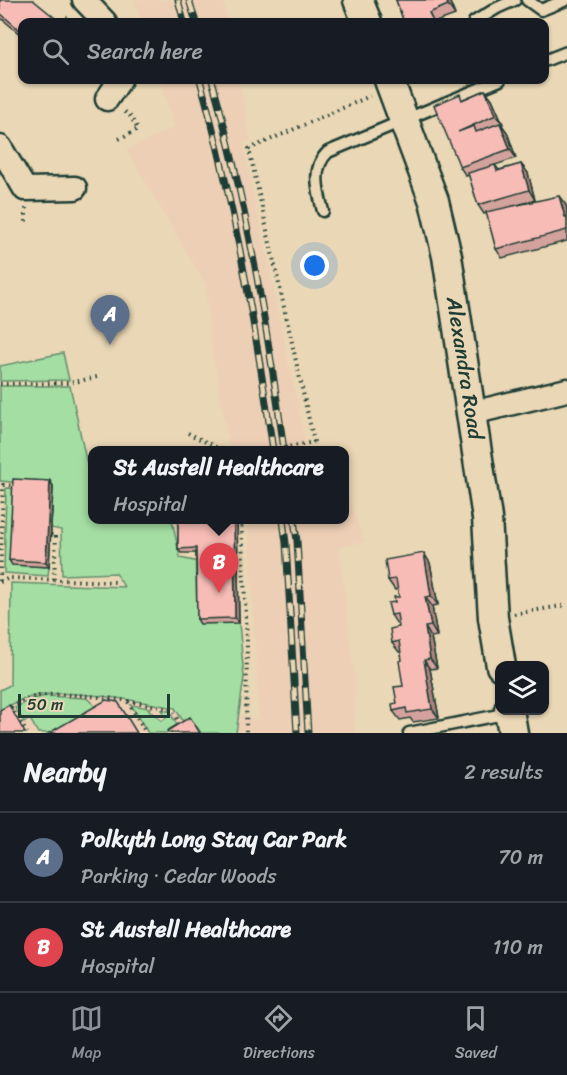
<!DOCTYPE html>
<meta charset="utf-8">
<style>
:root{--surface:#171b24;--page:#20242c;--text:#f1f3f6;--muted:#9ea1a6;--line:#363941;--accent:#8c9099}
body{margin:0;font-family:Sriracha,sans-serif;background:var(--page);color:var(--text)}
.controls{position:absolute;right:18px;bottom:18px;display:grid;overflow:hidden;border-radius:12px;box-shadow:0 2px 4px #0004}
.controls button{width:54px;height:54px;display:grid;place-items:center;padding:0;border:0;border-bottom:2px solid var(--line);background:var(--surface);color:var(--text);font:30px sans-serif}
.scale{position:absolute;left:18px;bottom:15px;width:152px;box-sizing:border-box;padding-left:6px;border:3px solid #1f3d34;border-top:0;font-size:16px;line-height:21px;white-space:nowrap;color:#1f3d34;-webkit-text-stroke:4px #e9d7b5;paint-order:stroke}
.you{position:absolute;left:315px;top:266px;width:21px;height:21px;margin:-15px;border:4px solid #fff;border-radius:50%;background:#1a73e8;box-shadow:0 0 0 9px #1a73e833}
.badge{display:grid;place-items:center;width:39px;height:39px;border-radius:50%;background:var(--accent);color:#fff;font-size:20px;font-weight:700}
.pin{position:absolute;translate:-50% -50px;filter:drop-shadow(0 2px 3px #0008)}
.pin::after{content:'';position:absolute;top:32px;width:21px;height:18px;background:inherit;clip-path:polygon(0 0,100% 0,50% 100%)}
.popup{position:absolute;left:88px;top:446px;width:261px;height:78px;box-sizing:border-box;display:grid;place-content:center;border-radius:12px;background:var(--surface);filter:drop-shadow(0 2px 4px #0005);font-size:20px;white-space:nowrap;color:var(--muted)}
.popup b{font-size:22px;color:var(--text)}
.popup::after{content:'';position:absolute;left:50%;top:100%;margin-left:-12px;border:12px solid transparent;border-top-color:var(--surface)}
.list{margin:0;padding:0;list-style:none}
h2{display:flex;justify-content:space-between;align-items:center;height:78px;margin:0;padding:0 24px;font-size:26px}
h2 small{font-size:20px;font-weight:400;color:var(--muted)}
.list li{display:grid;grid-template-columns:39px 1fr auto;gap:18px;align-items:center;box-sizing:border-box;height:90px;padding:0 24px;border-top:2px solid var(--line)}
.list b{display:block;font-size:22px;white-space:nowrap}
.list p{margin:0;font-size:20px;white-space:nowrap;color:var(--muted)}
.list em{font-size:20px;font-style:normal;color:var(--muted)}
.icon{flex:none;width:33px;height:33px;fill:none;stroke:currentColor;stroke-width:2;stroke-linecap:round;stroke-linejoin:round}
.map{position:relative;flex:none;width:567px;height:733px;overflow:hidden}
.search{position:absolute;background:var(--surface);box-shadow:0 2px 4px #0004;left:18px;right:18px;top:18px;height:66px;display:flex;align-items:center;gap:15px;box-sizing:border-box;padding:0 21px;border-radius:12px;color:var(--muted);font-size:22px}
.sheet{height:258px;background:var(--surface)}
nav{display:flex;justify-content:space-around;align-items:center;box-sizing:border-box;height:84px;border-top:2px solid var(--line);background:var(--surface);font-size:16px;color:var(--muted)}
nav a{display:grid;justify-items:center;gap:3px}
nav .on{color:var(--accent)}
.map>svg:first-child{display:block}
.built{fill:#edcfb5}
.green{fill:#a5dea3;stroke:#628e6c;stroke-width:1.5}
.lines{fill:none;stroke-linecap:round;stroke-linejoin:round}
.service-casing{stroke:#1f3d34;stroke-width:15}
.minor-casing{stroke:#1f3d34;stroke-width:27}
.tertiary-casing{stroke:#1f3d34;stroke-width:33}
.path{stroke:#1f3d34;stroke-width:4;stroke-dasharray:1.5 4.5;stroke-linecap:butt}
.service{stroke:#e9d7b5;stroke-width:10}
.minor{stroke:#e9d7b5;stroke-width:22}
.tertiary{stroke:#e9d7b5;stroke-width:28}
.rail-casing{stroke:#1f3d34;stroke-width:7}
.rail{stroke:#e9d7b5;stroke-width:4.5;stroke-dasharray:14;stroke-linecap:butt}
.path-bridge{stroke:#1f3d34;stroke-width:4;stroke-dasharray:1.5 4.5;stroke-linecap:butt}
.wall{fill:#d4a29c;stroke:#1f3d34;stroke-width:1.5}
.shaded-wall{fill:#ad847f;stroke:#1f3d34;stroke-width:1.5}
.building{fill:#f7bcb5;stroke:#1f3d34;stroke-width:1.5}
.labels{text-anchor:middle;stroke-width:5;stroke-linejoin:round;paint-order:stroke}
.street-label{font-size:21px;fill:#1f3d34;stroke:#e9d7b5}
</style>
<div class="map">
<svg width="567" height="733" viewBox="0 0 567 733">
<rect width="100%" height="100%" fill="#e9d7b5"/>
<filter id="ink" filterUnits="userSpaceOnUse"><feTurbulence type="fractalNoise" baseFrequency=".0167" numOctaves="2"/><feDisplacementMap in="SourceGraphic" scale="12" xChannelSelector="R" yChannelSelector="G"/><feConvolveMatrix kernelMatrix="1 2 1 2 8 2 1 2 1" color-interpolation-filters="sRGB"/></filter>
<g filter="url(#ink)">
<!-- built -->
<g class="built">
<path d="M135,0h88l4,22h-85z"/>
<path d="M160,80h79l12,61 -8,2 60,289 2,18h-75l-20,-113 -4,-52 -79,-135 48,-23z"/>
<path d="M345,486l19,56 -25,5 16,136 -1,50h-354v-43l171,9 88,21 -11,-200h97z"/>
</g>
<!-- green -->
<g class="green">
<path d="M63,353l6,27 -69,1v-15z"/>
<path d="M0,386h70l23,106v28h79l8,38 19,4 40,61 5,54 -8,56h-35l-4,-6 -8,4 -14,-23c-35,-7 -107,-20 -140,-12 -13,2 -24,9 -35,14v-20l10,-5 1,-102 113,4 -8,-14 -54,2 -1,-45 -10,-2 2,-42 -53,-5z"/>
<path d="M6,488l10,1 -4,76 37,2 -1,9 -44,-3z"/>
<path d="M46,696l40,2 5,3 7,10 -37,22h-23l-8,-14 -6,3 -9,-14 17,-9z"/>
<path d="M131,705l19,3 -1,2 13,11 4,-3 -4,-8 7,1 13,22h-34z"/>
</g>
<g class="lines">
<!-- service casing -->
<g class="service-casing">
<g id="service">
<path d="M527,0l14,10 25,-10"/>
<path d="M474,22l23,-14 18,-8"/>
<path d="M544,61l23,-9"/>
<path d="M323,211c-5,-20 -12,-43 5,-59l172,-72"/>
<path d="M409,733l100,-20"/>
</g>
</g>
<!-- minor casing -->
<g class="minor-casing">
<g id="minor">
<path d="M84,0l21,22"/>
<path d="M107,99l13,-19"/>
<path d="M0,147l25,42 50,-1"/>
<path d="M472,413l95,-23"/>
</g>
</g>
<!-- tertiary casing -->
<g class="tertiary-casing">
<g id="tertiary">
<path d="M358,0l9,22"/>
<path d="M389,80l45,121 13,55 40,262 6,100 8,48"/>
<path d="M509,710l4,23"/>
</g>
</g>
<!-- path -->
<g class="path">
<path d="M119,139l19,-10 -8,-13 -6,-5"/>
<path d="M26,208v14"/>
<path d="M0,384l70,-1 27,-6"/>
<path d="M188,433l34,17"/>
<path d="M314,442l-65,-293 121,-53"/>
<path d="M241,520l6,119 -1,94"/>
<path d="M51,535h5l-2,44"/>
<path d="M0,581l3,-96 13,1"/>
<path d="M0,582l9,-4 108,4"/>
<path d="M514,614l53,-9"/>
<path d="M128,702l18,31"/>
<path d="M11,707l16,26"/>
<path d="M0,713c11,-6 22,-13 34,-16 29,-8 108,5 138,13l14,23"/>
</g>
<!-- service -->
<use href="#service" class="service"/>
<!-- minor -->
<use href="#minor" class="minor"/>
<!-- tertiary -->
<use href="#tertiary" class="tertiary"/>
<!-- rail casing -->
<g class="rail-casing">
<g id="rail">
<path d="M178,0l6,22"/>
<path d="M189,0l7,22"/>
<path d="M200,80c34,121 55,245 73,370"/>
<path d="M212,80c34,121 55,245 72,370"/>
<path d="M283,520l3,23 11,190"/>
<path d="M294,520l3,21 11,192"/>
</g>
</g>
<!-- rail -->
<use href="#rail" class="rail"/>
<!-- path-bridge -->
<path class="path-bridge" d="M272,450l42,-8"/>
</g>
<!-- wall -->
<g class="wall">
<path d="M0,0l22,22v14l-22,-19z"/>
<path d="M396,0h53l6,15 -19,7h-32z"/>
<path d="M485,90l7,9 11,25 -1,1 5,7 9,26 -21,7 4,5 22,-6 7,9 7,27 -25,7 56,-2 1,4v32l-65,17 -6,-9 -9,-36 -3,1 -6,-9 -9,-30 -3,1 -6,-9 3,-68z"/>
<path d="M50,481l3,5 -4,81 -37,-2 -3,-5z"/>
<path d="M178,519h59l2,104 -39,1 -3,-5 -1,-66h-15l-3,-4z"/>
<path d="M430,563l8,42 -6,1 5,30 -6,1 6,31 -7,1 9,49 -26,4 -3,-4 -10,2 -7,-9 4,-8 6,-17 -1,-26 -1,-8h-2l-7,-9 7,-16v-3h-2l-6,-9 4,-13 4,-5 -1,-8 -3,1 -7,-10z"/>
</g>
<!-- shaded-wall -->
<g class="shaded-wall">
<path d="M446,0h3l6,15 -7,-10z"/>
<path d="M71,80h7l-4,4z"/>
<path d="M485,90l7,9 11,25 -7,-9z"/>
<path d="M500,123l7,9 9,26 -6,-9z"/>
<path d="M521,164l7,9 7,27 -6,-10z"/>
<path d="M559,196l7,9 1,4v11l-2,-3z"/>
<path d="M50,481l3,5 -4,81 -3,-5z"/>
<path d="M234,519h3l2,104 -4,-5z"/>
<path d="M424,553l6,10 8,42 -7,-9z"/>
<path d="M425,597l7,9 5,30 -6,-10z"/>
<path d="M425,627l6,10 6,31 -7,-9z"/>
<path d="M424,660l6,9 9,49 -7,-9z"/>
</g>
<!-- building -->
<g class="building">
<path d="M0,0h33l27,22h-38v10l-22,-19z"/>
<path d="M396,0h50l2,5 -19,8 4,8 -4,1h-25z"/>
<path d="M67,17l6,5h-10z"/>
<path d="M485,90l11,25 -38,17 16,-6 2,6 24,-9 10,26 -50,18 -26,-62 26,-11 2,6z"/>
<path d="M521,164l8,26 -51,15 -10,-32 27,-8 2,6z"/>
<path d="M559,196l6,21h2v13l-71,19 -10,-37z"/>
<path d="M13,479l37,2 -4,81 -37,-2z"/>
<path d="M178,519h56l1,99 -38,1 -1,-71 -18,1z"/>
<path d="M424,553l7,43 -6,1 6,29 -6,1 5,32 -6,1 8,49 -25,4 -1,-5 -13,3 -1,-7 5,-1 -3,-16 9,-1 -4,-25 3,-1 -3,-19 -7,2 -2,-14 9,-2 -2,-13 -6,1 -3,-12 7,-1 -1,-5h5l-3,-18 -8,1 -3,-20z"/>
<path d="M106,700l12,2 19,31h-88z"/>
<path d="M9,705l16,28h-25v-23z"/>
<path d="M190,717l10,16h-31l-2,-2z"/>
</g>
</g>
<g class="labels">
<!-- street labels -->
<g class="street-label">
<text transform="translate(465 368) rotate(81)" y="7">Alexandra Road</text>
</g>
</g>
</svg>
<div class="controls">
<button><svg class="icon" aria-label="layers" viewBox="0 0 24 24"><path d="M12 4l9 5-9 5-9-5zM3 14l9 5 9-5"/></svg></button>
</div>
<div class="scale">50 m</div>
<div class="you"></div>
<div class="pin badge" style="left:110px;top:345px;background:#5c6f8a">A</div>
<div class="pin badge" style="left:219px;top:593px;background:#e0444e">B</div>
<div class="popup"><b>St Austell Healthcare</b>Hospital</div>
<div class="search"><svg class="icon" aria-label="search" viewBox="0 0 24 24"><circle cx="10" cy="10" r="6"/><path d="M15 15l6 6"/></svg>Search here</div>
</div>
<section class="sheet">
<h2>Nearby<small>2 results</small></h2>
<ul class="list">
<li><span class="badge" style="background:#5c6f8a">A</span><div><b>Polkyth Long Stay Car Park</b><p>Parking · Cedar Woods</p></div><em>70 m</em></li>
<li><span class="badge" style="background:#e0444e">B</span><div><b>St Austell Healthcare</b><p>Hospital</p></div><em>110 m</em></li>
</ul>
</section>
<nav>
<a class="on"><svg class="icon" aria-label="map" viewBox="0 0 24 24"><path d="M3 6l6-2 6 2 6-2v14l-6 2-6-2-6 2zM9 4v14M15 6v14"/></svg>Map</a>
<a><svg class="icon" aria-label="directions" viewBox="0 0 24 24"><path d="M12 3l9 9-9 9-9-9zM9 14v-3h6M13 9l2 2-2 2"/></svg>Directions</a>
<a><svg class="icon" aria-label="saved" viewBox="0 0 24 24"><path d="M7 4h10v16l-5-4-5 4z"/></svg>Saved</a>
</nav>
